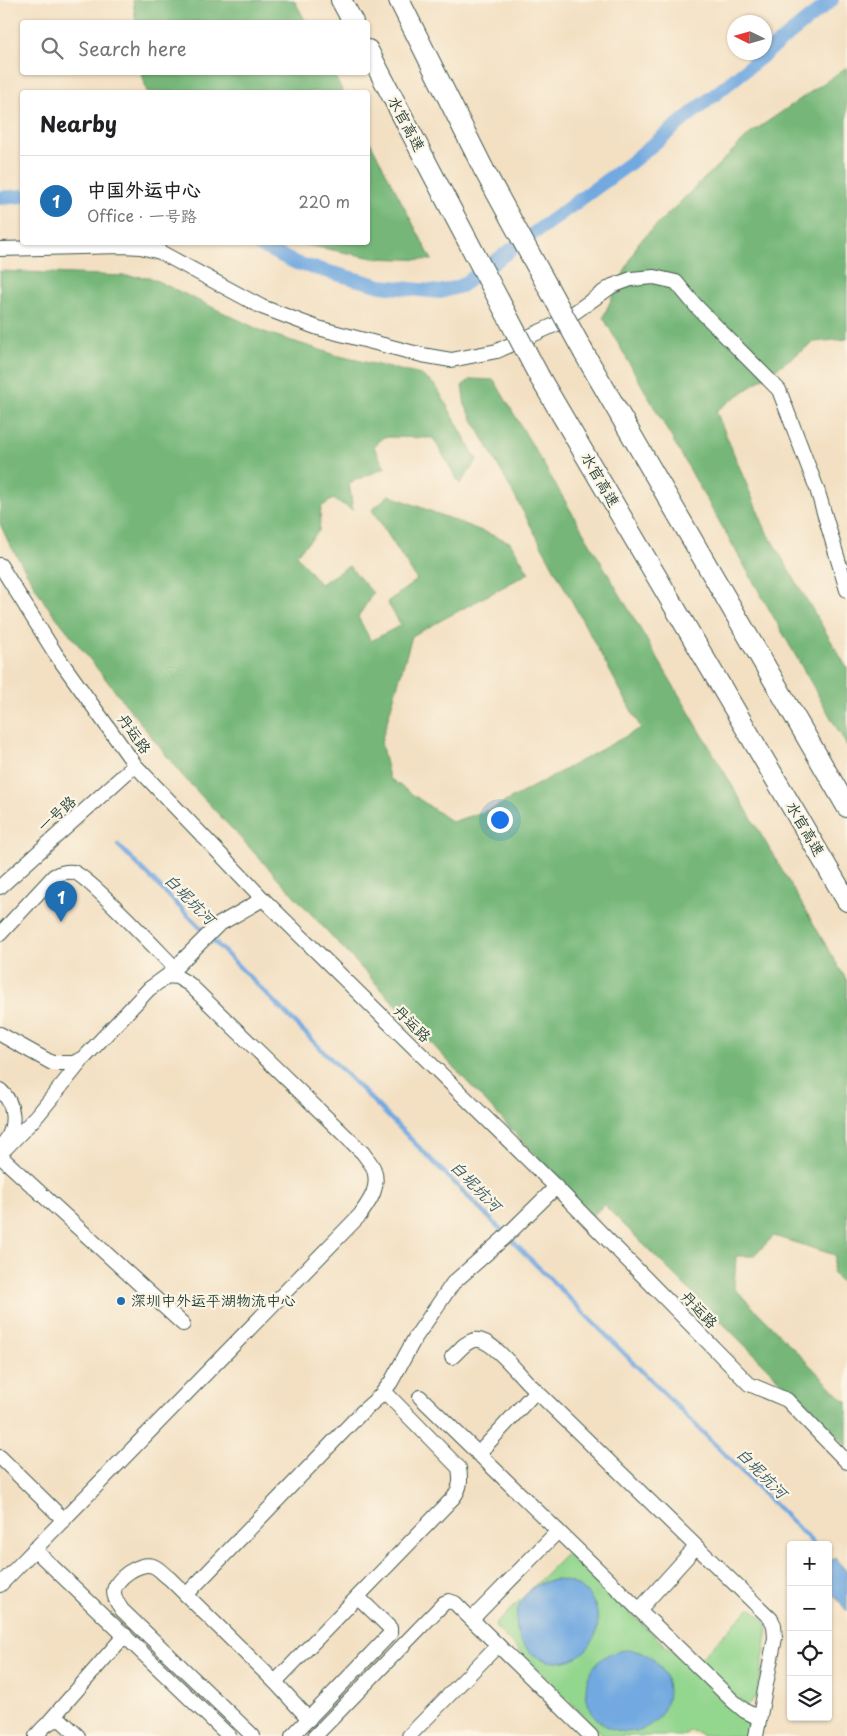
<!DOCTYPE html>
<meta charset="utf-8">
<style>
:root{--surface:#fff;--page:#f6f6f6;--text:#202124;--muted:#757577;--line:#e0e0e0;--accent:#1f6fb2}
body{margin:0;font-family:"Playpen Sans","LXGW WenKai TC",sans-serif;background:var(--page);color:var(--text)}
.controls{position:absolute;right:15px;bottom:15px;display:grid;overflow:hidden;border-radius:5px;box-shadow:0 1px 4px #0004}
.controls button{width:45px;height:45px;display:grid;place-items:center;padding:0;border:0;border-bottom:1px solid var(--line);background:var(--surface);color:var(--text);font:25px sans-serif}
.compass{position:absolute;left:727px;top:15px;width:45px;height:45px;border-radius:50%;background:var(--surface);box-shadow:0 1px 4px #0004;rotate:275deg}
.you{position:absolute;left:499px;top:819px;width:18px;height:18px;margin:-12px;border:4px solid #fff;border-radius:50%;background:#1a73e8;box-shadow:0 0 0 8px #1a73e833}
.badge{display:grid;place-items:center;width:32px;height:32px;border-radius:50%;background:var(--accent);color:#fff;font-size:16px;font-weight:700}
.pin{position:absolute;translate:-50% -41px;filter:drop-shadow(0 1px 2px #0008)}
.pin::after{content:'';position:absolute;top:26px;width:18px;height:15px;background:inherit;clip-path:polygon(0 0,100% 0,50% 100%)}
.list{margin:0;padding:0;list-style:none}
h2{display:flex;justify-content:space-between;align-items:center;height:65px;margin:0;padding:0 20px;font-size:21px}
h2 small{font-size:16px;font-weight:400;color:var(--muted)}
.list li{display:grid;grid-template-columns:32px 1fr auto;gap:15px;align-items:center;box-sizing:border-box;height:90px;padding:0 20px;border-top:1px solid var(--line)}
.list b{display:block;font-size:19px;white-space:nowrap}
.list p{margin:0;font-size:16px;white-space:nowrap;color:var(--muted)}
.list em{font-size:16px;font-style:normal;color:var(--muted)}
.icon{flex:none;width:28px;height:28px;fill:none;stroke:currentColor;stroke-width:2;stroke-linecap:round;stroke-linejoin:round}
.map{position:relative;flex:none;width:847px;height:1736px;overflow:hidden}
.search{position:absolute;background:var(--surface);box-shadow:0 1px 4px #0004;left:20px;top:20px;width:350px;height:55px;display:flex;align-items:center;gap:12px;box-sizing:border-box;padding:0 18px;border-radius:5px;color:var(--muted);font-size:19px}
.panel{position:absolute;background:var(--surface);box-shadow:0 1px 4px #0004;left:20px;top:90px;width:350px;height:155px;border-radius:5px}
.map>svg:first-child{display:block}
.green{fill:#93d68e;stroke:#598a61}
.forest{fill:#76b779;stroke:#4a7a56}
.water{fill:#71a9e0;stroke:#48738a}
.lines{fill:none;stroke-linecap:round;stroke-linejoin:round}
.stream{stroke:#71a9e0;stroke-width:4.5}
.canal{stroke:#71a9e0;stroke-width:14}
.minor-casing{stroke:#3f5549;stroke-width:16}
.highway-casing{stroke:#3f5549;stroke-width:22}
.minor{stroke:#fff;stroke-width:14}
.highway{stroke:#fff;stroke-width:20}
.highway-bridge-casing{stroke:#3f5549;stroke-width:22;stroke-linecap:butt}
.highway-bridge{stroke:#fff;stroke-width:20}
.poi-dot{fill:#1f6fb2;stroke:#fcf5e5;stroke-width:2}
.labels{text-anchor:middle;stroke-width:4.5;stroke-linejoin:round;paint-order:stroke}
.street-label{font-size:15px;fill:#1f3d34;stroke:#fcf5e5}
.poi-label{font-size:15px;fill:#1f3d34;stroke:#fcf5e5;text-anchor:start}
.water-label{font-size:16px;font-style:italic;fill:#385d68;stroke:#fcf5e5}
</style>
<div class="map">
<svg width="847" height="1736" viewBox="0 0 847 1736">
<rect width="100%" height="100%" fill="#fcf5e5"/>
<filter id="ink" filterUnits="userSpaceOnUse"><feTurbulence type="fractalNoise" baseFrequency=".02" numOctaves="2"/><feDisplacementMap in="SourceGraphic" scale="10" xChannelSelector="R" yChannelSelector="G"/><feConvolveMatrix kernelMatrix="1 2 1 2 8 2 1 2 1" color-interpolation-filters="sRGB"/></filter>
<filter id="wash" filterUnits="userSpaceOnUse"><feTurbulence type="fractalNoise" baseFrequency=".0096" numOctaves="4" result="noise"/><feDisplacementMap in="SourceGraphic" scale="20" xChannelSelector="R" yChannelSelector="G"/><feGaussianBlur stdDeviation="1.12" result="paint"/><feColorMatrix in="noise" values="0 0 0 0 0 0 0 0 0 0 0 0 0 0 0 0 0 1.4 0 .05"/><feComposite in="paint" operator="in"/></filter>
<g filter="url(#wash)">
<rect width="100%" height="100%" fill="#f3e0c3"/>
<!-- green -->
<g class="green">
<path d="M567,1553l180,170 4,8 -1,5h-48l-4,-4 -9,-1 -6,5h-79l-108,-108 -1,-3z"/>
<path d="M750,1607l15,14 3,7 -11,69 -8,8 -4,1 -46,-46 44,-45z"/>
</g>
<!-- forest -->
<g class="forest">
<path d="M133,0h161l12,22h-170z"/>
<path d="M847,67v272l-33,3 -98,69 50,120 81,137v78l-244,-429 35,-74 113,-110z"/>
<path d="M142,73h191l10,19h-196z"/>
<path d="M368,138l64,122 -59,-2 -76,-15 71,-1z"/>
<path d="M0,271l149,6 115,55 75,24 82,19 15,11 41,74 -17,24 -27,-46 -50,-1 -9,10 11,21 -36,15 4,27 -20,-11 -12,8 -2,24 -23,24 24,29 29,-18 24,27 -15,24 13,24 30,-16 -14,-23 30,-22 -45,-70 17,-15 121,47 19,31 -117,63 -31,106 8,36 63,44 42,-14 147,-80 -176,-323 -3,-19 9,-7 23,1 353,601v307l-15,-15 3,-18 -61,-19 -21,20h-17l-2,32 109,111 4,2v46l-243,-242 -12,11 -410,-441 -137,-172 -36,-60 -9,-19z"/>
</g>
<!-- water -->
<g class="water">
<path d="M835,1558l12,14v39l-19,-23 1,-22z"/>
<circle cx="557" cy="1621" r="41"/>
<circle cx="627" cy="1691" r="41"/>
</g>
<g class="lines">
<!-- stream -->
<g class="stream">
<path d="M118,845l697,700"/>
<path d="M828,1558l7,8"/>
</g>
<!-- canal -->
<g class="canal">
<path d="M0,198l22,-2"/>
<path d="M253,242l43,21 85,23 59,6 21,-6 168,-122 203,-164"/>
</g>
</g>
</g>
<g filter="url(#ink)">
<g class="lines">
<!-- minor casing -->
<g class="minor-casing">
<g id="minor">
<path d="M0,249l122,-3 19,1 19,5 102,55 56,21 104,27 29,5 46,-9 64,-29 51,-36 19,-7 23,-2 22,5 20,24 83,84 38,99 30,101"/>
<path d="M0,565l55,88 80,112 128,134 293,288 193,197 38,16 60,62"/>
<path d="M0,887l135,-122"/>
<path d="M0,934l54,-58c6,-3 12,-5 19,-4 13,2 87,81 102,96"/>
<path d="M169,974l49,-49 45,-26"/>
<path d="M0,1034l52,29h21l11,-5 65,-69 18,-13 10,1 12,7 174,169c3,5 10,12 11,17 6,18 -5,32 -14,45l-360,370"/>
<path d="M0,1090c15,13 17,37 4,53"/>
<path d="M0,1154l37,-38 46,-57"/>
<path d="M0,1156l183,168"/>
<path d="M452,1357c7,-6 13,-15 22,-17 16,-4 42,31 53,42l244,237 3,6 1,13 -19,98"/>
<path d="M420,1397l313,304 12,10 14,7"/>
<path d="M478,1454l58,-63"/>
<path d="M0,1457l64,63"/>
<path d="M34,1549l195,187"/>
<path d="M186,1595l176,-183 19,-17 10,-13 24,-44 38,-55 50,-44 53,-52"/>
<path d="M639,1610l57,-63"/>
<path d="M472,1619l86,-88"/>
<path d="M275,1682l178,-184c8,-10 8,-18 6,-30l-75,-77"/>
<path d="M48,1723l77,-88"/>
<path d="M36,1736c8,-9 12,-16 25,-16l17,16"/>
<path d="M253,1736l-131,-126c-3,-5 -8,-11 -8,-18 0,-13 26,-31 39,-26 6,2 11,9 16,12l106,104 34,37"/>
<path d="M292,1736l98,-102v-6l-31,-30"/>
<path d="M315,1736l129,-133 5,-2 6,2 8,8 128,125"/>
<path d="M409,1736l89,-91"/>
</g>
</g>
<!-- highway casing -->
<g class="highway-casing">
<g id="highway">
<path d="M341,0l12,22"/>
<path d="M399,0l85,170"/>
<path d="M368,50l75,144"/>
<path d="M584,353l263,454"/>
<path d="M540,378l307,523"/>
</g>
</g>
<!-- minor -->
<use href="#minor" class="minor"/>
<!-- highway -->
<use href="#highway" class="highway"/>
<!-- highway-bridge casing -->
<g class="highway-bridge-casing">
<g id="highway-bridge">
<path d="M484,170l100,183"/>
<path d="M443,194l97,184"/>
</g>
</g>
<!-- highway-bridge -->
<use href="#highway-bridge" class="highway-bridge"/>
</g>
</g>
<!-- markers -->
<circle class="poi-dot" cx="121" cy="1301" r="5"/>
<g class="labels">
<!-- street labels -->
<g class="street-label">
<text transform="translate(406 124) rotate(62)" y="5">水官高速</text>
<text transform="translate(600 480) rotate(60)" y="5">水官高速</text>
<text transform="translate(134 734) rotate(54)" y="5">丹运路</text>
<text transform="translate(57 814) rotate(-42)" y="5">一号路</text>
<text transform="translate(805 829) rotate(60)" y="5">水官高速</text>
<text transform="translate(412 1024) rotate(45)" y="5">丹运路</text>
<text transform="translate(699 1310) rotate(46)" y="5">丹运路</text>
</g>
<!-- poi labels -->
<g class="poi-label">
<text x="131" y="1306">深圳中外运平湖物流中心</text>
</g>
<!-- water labels -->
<g class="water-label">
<text transform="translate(190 899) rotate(45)" y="6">白坭坑河</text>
<text transform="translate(476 1186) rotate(45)" y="6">白坭坑河</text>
<text transform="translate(762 1473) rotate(45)" y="6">白坭坑河</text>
</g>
</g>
</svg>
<div class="controls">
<button>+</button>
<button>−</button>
<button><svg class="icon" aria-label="locate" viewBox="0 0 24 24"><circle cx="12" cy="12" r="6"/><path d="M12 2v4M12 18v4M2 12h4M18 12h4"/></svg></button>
<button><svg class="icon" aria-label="layers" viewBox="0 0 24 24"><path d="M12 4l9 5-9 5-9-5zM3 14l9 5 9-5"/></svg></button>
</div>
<svg class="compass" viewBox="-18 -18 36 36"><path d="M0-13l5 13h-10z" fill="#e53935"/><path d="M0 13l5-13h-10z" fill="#757577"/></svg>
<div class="you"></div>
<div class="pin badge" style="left:61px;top:922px">1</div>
<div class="search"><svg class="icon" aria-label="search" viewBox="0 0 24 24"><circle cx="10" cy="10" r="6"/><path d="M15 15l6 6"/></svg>Search here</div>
<section class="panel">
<h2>Nearby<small></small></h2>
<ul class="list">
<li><span class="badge">1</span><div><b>中国外运中心</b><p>Office · 一号路</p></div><em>220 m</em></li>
</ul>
</section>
</div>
